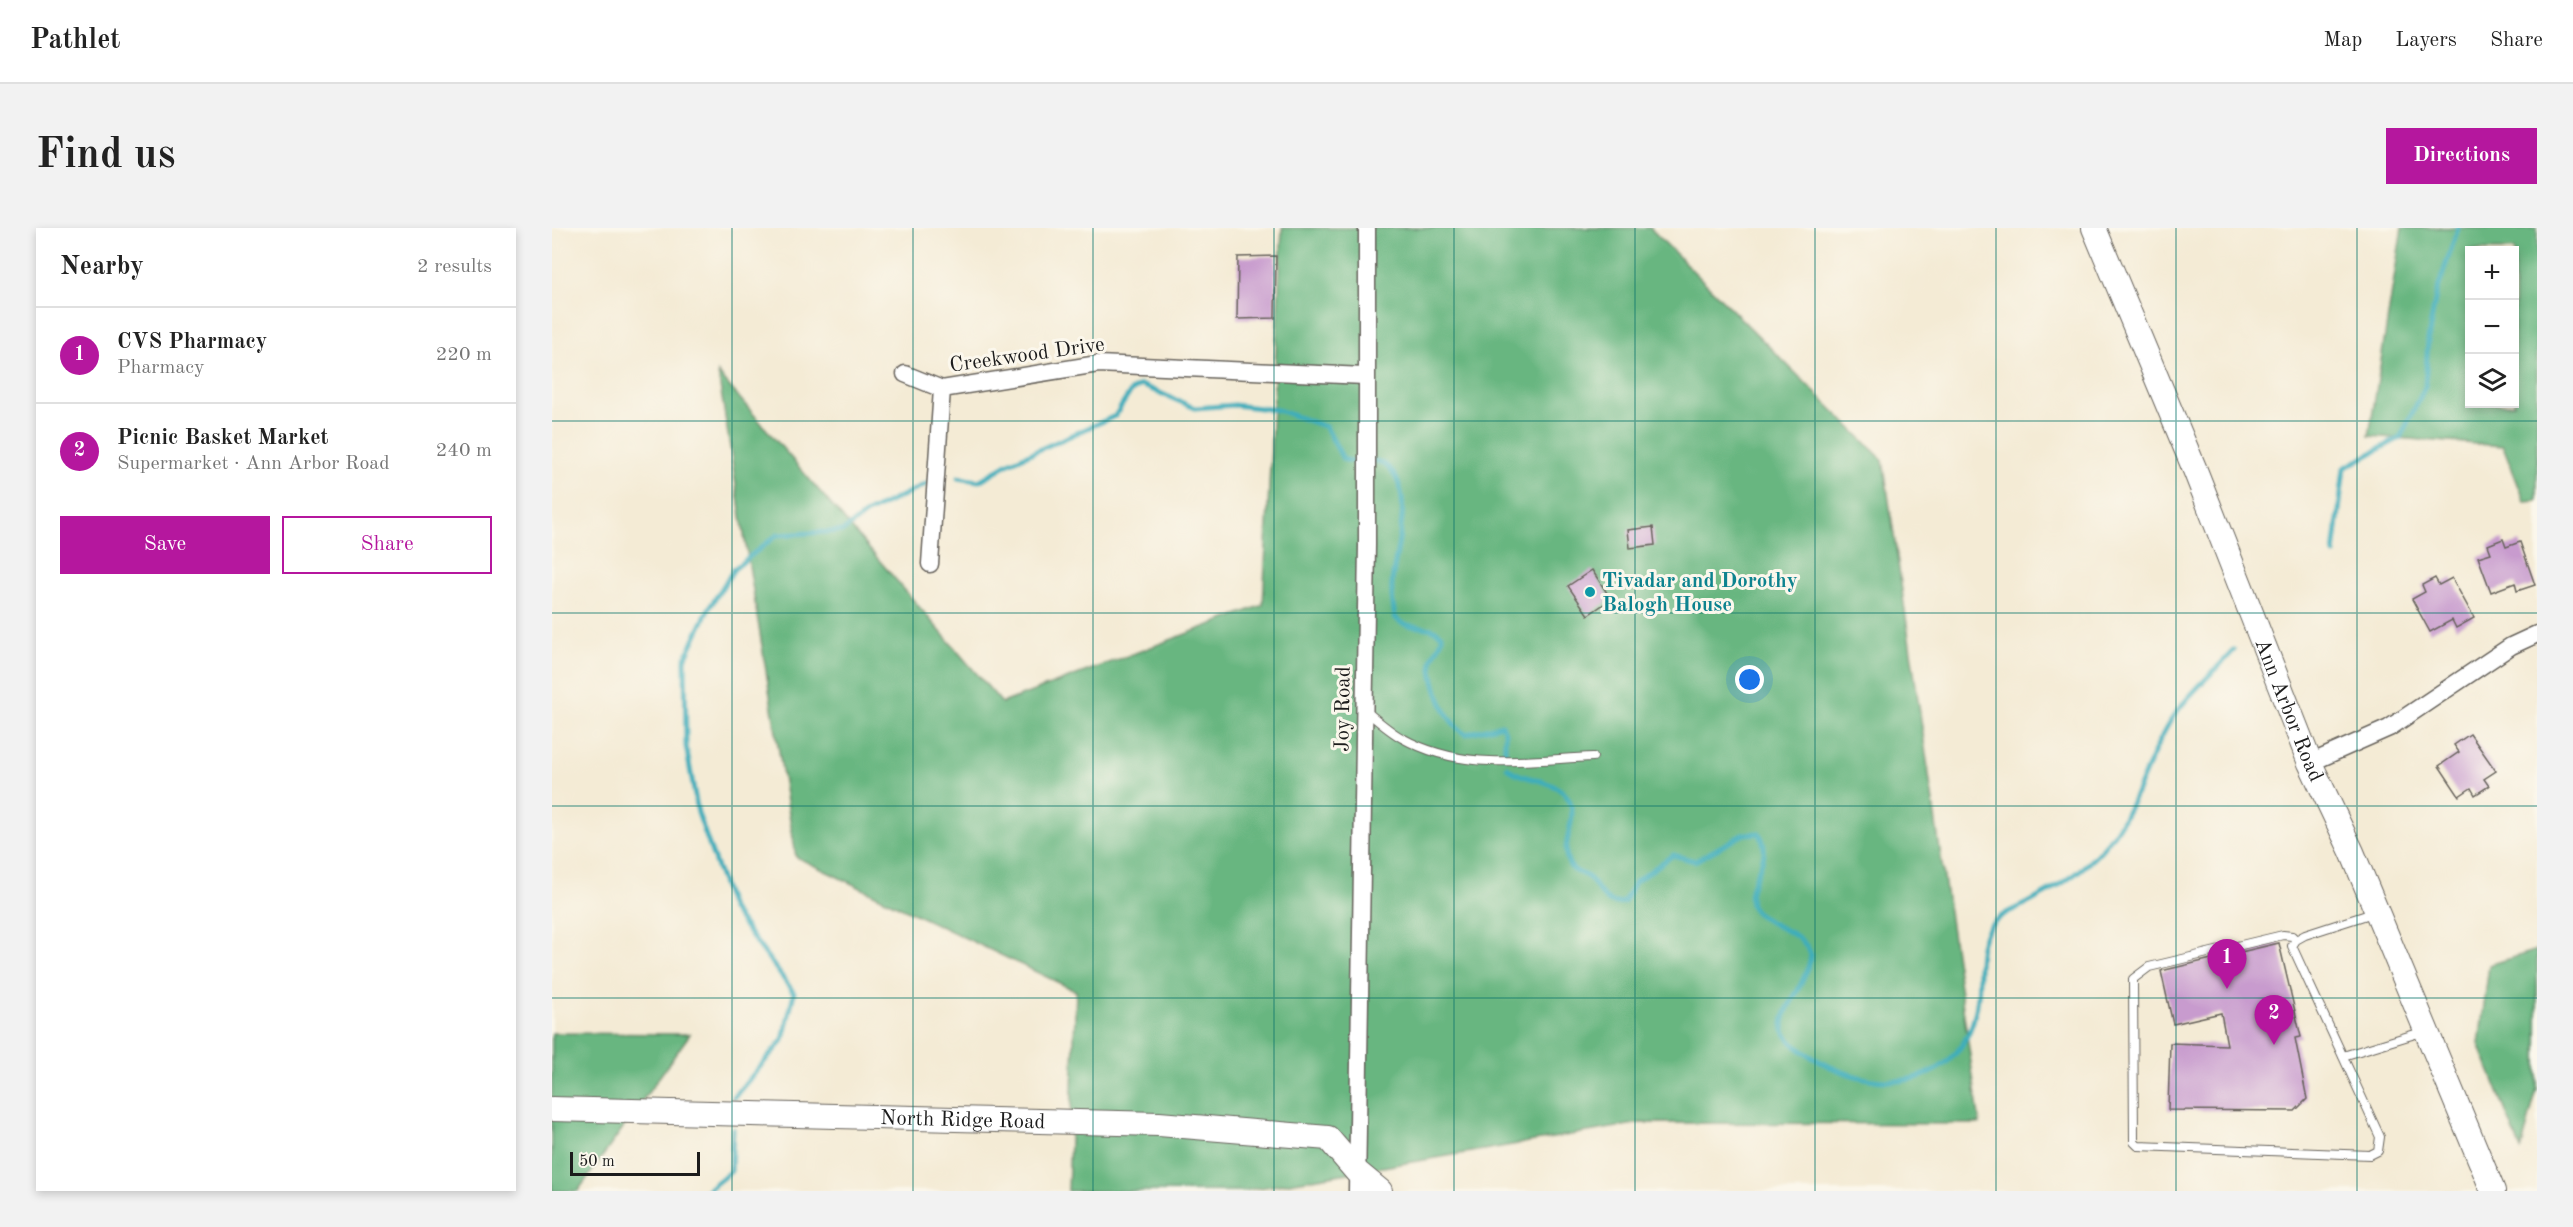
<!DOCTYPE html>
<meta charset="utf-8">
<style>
:root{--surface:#fff;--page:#f2f2f2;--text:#222;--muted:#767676;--line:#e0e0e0;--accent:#b5179e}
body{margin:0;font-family:"Old Standard TT",serif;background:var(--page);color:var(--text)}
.controls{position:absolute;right:18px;top:18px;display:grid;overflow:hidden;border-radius:0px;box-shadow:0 3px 9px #0003}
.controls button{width:54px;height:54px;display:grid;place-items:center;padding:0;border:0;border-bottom:2px solid var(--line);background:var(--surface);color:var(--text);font:30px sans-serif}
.scale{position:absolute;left:18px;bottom:15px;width:130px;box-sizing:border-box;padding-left:6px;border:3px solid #1c1c1c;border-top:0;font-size:16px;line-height:21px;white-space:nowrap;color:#1c1c1c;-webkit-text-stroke:4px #fbf7ec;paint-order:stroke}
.you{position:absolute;left:1198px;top:452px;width:21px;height:21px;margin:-15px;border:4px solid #fff;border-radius:50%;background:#1a73e8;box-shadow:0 0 0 9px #1a73e833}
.badge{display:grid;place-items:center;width:39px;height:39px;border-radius:50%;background:var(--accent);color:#fff;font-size:20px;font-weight:700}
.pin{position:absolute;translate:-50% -50px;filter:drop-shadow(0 2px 3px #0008)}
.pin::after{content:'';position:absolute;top:32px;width:21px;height:18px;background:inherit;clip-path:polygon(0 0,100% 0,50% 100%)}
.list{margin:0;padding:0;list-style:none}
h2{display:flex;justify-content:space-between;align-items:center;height:78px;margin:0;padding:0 24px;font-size:26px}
h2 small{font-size:20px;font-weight:400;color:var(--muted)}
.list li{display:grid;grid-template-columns:39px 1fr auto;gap:18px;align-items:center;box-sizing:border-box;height:96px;padding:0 24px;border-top:2px solid var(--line)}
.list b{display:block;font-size:22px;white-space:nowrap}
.list p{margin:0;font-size:20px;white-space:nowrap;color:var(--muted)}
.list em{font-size:20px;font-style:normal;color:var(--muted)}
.actions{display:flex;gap:12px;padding:18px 24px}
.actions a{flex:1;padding:14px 0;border:2px solid var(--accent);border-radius:0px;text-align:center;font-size:21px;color:var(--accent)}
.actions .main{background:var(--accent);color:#fff}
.icon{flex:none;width:33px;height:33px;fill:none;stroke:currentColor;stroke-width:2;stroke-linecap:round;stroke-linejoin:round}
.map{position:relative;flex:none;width:1985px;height:963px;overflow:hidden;border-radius:0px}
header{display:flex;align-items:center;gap:36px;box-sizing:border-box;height:84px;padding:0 30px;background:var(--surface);border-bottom:2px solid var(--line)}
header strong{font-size:28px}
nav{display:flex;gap:33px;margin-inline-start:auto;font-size:21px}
.intro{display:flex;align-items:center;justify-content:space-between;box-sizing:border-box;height:144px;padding:0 36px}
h1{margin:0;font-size:42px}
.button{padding:15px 27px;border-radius:0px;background:var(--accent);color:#fff;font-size:21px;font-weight:700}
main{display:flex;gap:36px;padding:0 36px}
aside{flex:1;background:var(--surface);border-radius:0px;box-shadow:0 3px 9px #0003}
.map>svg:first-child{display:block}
.forest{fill:#67b680;stroke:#42694e;stroke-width:1.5;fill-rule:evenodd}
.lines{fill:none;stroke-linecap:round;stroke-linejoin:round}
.stream{stroke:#3eadbb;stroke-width:5}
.building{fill:#c89bce}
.lane-casing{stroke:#68645d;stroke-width:10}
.street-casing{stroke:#68645d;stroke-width:19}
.secondary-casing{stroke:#68645d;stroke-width:26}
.lane{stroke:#fff;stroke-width:8}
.street{stroke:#fff;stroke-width:16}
.secondary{stroke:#fff;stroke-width:24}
.grid{fill:none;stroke:#0f766e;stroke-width:1.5;stroke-opacity:0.55}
.culture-dot{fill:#0f9aa8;stroke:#fbf7ec;stroke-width:2}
.labels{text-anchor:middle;stroke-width:6;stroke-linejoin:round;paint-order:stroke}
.street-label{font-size:21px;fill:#1c1c1c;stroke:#fbf7ec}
.culture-label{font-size:21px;font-weight:bold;fill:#0d838f;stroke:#fbf7ec;text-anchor:start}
</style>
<header>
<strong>Pathlet</strong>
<nav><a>Map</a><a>Layers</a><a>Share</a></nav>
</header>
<div class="intro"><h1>Find us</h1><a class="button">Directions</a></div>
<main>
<aside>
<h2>Nearby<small>2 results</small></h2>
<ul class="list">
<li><span class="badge">1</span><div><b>CVS Pharmacy</b><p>Pharmacy</p></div><em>220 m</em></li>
<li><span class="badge">2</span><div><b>Picnic Basket Market</b><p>Supermarket · Ann Arbor Road</p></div><em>240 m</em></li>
</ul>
<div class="actions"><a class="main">Save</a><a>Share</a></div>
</aside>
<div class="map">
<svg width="1985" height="963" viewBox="0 0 1985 963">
<rect width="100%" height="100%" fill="#fbf7ec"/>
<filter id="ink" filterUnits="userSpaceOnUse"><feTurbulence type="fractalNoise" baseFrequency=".0167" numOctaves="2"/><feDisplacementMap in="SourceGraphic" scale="12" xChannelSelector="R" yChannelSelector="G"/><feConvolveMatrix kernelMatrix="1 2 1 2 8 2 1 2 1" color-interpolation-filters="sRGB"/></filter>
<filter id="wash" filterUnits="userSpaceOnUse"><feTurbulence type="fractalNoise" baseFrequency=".008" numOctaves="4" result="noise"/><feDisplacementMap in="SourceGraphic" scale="24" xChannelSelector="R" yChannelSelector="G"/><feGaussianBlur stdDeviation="1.35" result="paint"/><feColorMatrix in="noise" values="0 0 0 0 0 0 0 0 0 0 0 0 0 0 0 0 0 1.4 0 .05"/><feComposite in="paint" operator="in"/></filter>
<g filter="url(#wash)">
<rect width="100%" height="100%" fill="#f4ebd5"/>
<!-- forest -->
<g class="forest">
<path d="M730,0h368l233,232 97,664 -339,-1 -399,68h-174l8,-200 -280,-134 -78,-484 284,330 261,-98z"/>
<path d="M1850,0h135v273l-12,1 -22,-56 -134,-10zM1918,22h44v154h-44z"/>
<path d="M1985,722v139l-16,61 -42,-106 10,-79z"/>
<path d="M0,805l138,1 -112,157h-26z"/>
</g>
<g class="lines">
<!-- stream -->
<g class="stream">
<path d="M406,250l21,3 30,-18 106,-47 16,-25 10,-6 54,23 39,-3 44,5 48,17 17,32c12,6 29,-3 41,5 35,26 10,85 8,120 -1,11 1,22 3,33 11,15 34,5 47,18 1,10 -8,16 -10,25 -3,19 16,68 34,74l36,-9 3,7v24"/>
<path d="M1782,326l10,-86 56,-30 25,-51 3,-48 8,-44 22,-67"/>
<path d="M955,539c15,15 47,10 61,31 12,19 -8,45 0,64 5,13 18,10 24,19 9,12 15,26 32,21l11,-20 38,-27 22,6 49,-27 15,-1c17,27 -14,45 -8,72 13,24 51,22 60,50 -1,12 -7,22 -12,33 -6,12 -16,25 -16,38 1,19 40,38 55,44 68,28 133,3 140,-74 3,-24 -4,-51 13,-71 11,-13 31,-18 46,-27 23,-12 48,-30 65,-49 30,-33 41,-78 62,-117 16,-31 46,-56 70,-82"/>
<path d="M182,869l49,-57 11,-47 -63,-85 -33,-95 -12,-67 -1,-87 23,-49 26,-41 43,-34 66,-4 22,-17 61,-30"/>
<path d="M154,963l25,-20 2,-42"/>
</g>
</g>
<g id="blocks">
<!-- building -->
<g class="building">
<path d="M724,28l-1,62 -38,1 1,-62z"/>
<path d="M1101,299l2,18 -25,3 -2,-18z"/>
<path d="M1951,311l3,8 14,-5 15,43 -18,6 -2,-8 -24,9 -13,-35 13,-4 -3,-8z"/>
<path d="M1040,342l19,29 -23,16 -20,-29z"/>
<path d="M1883,350l4,7 13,-7 22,40 -18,10 -4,-8 -22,12 -18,-33 13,-7 -3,-7z"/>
<path d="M1918,506l26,37 -12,8 5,7 -14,9 -4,-7 -12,8 -20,-30 20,-14 -5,-7z"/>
<path d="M1727,715l22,94 -6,1 12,61 -12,12 -127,-1 2,-67 57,2 -6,-32 -48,11 -12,-53z"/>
</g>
</g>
</g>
<g filter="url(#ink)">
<use href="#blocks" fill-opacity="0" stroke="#68645d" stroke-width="1.5"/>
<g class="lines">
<!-- lane casing -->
<g class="lane-casing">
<g id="lane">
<path d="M813,482c12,10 24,21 37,28 61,34 124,22 191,19"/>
<path d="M1744,712l-4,-4 -9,-1 -134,32 -16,12 1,163 4,4 232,9 8,-4 2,-14 -88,-191 4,-6 9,-5 71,-23"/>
<path d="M1791,828l82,-25"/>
</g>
</g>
<!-- street casing -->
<g class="street-casing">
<g id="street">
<path d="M353,146l37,15"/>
<path d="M378,336l12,-175 156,-25 267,12"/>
<path d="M1758,535l79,-35 122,-82 26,-12"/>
<path d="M805,963l10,-646v-317"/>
</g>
</g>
<!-- secondary casing -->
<g class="secondary-casing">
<g id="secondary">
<path id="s1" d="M1542,0l101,242 115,293 42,89 141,339"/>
<path id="s2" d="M0,881l607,15 169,14 29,34 23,19"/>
</g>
</g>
<!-- lane -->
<use href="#lane" class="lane"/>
<!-- street -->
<use href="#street" class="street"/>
<!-- secondary -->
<use href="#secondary" class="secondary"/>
</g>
</g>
<!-- grid -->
<path class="grid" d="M180,0v963M361,0v963M541,0v963M722,0v963M902,0v963M1083,0v963M1263,0v963M1444,0v963M1624,0v963M1805,0v963M0,193h1985M0,385h1985M0,578h1985M0,770h1985"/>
<!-- markers -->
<circle class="culture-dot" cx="1038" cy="364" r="6"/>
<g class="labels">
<!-- street labels -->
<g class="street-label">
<text transform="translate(475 126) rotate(-8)" y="7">Creekwood Drive</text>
<text transform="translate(790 481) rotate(-89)" y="7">Joy Road</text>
<text dy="7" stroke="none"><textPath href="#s1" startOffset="520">Ann Arbor Road</textPath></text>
<text dy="7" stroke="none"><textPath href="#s2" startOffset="411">North Ridge Road</textPath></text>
</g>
<!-- culture labels -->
<g class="culture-label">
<text x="1050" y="359">Tivadar and Dorothy<tspan x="1050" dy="24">Balogh House</tspan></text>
</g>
</g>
</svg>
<div class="controls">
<button>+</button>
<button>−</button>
<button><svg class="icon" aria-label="layers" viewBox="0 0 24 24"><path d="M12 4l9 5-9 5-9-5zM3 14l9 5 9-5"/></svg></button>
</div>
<div class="scale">50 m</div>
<div class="you"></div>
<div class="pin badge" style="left:1675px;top:761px">1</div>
<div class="pin badge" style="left:1722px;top:817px">2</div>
</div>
</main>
